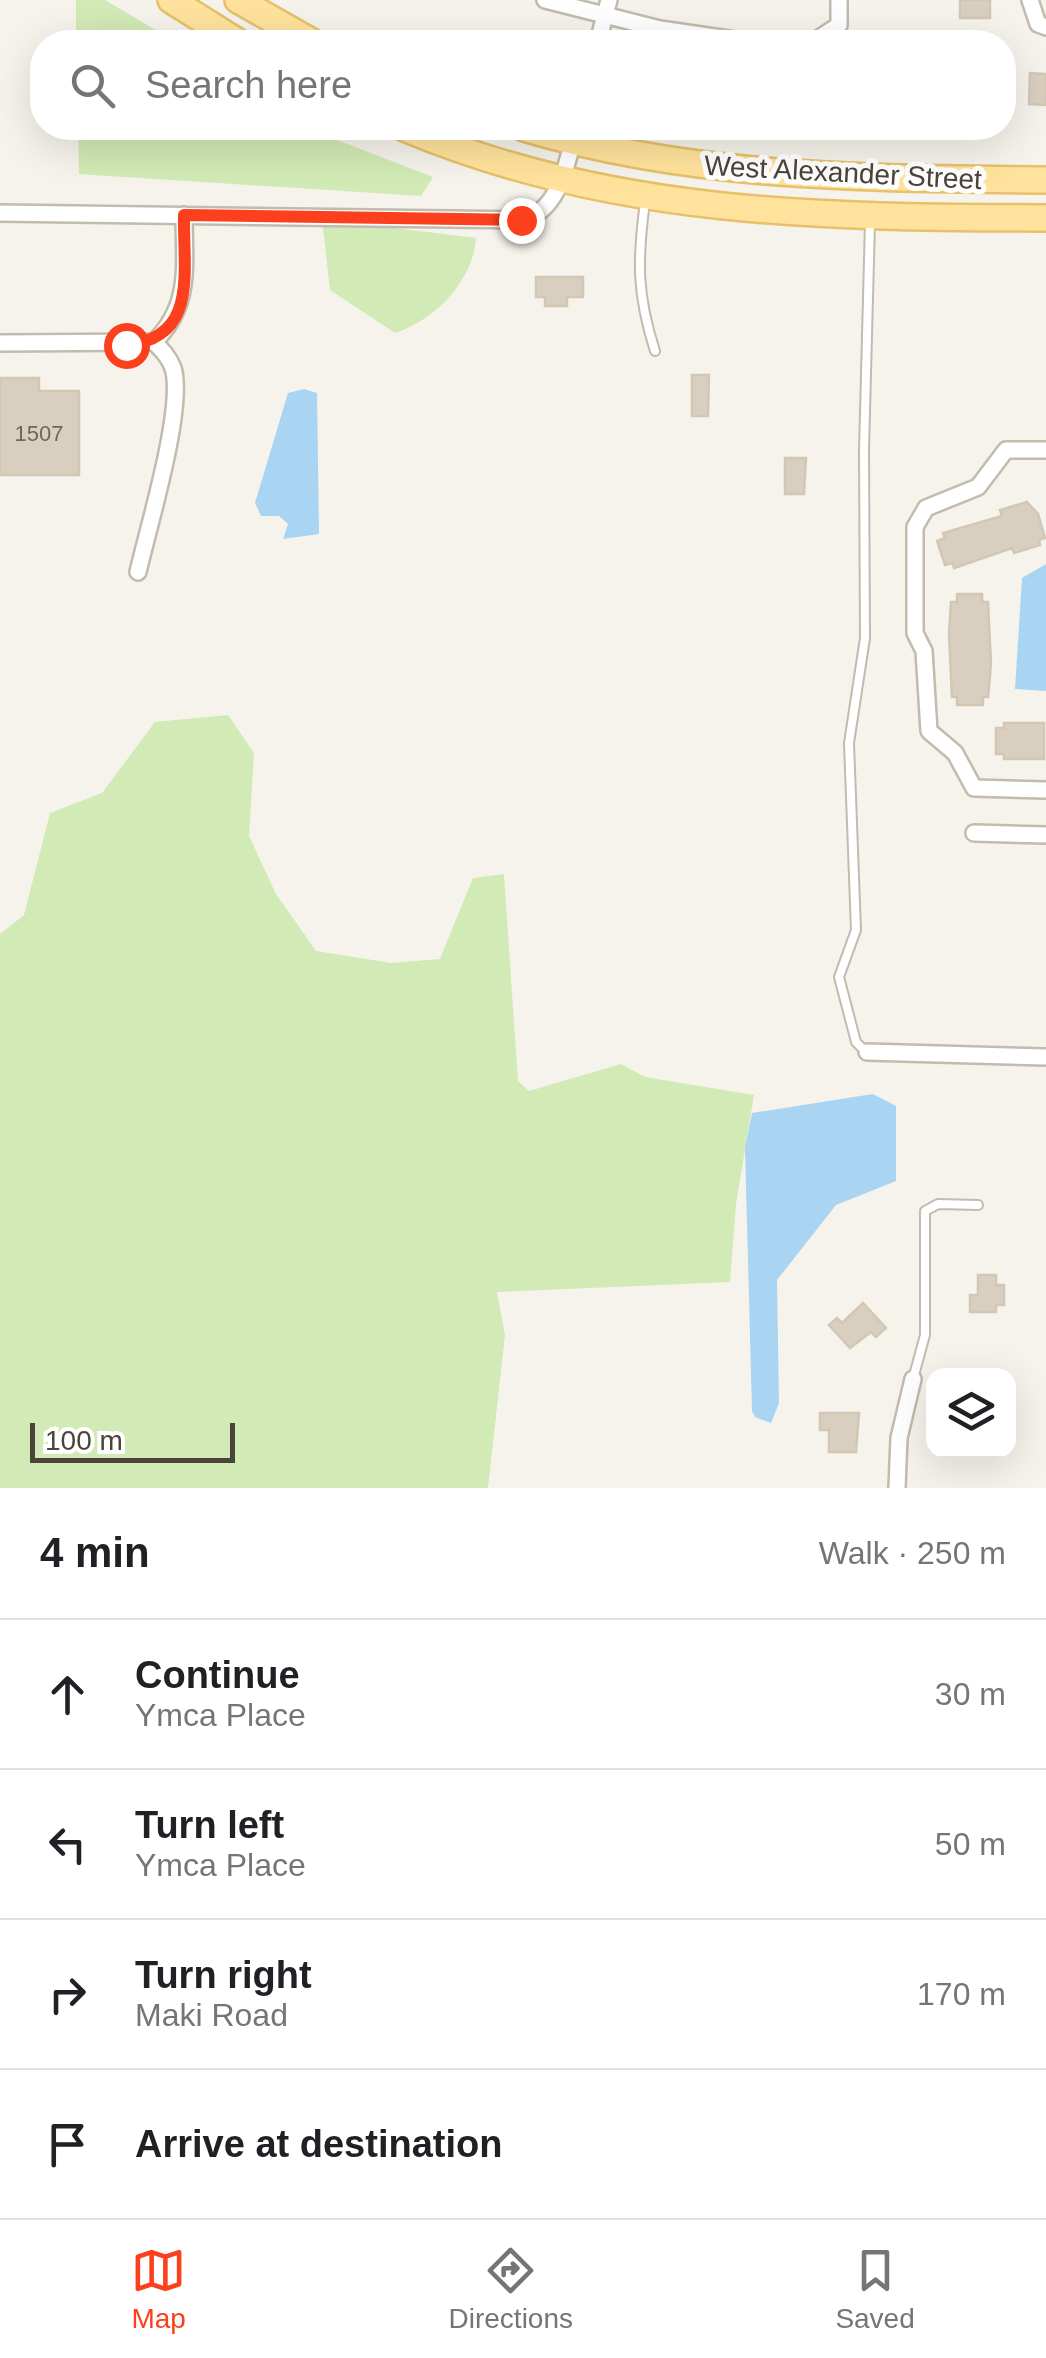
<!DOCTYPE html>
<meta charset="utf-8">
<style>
:root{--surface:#fff;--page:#f2f2f2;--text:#202124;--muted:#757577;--line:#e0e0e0;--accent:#fc3f1d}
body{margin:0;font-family:Helvetica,sans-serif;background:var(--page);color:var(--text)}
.controls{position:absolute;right:30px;bottom:30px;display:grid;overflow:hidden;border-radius:20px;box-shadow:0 10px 40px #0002}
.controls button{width:90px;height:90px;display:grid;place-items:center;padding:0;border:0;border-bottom:2px solid var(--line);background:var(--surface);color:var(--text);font:50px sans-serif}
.scale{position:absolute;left:30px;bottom:25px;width:205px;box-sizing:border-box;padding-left:10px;border:5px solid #4b4439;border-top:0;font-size:28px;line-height:35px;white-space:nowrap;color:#4b4439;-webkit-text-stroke:8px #fff;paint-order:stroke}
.stop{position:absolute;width:30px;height:30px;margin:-22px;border:8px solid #fc3f1d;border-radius:50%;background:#fff}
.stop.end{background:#fc3f1d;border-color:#fff;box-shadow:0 2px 10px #0008}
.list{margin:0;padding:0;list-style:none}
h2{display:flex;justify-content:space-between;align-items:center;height:130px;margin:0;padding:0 40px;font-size:42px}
h2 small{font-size:32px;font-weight:400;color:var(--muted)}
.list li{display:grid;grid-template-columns:65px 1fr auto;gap:30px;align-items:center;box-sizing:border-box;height:150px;padding:0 40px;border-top:2px solid var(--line)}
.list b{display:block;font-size:38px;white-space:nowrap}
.list p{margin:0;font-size:32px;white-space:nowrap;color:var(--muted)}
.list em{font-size:32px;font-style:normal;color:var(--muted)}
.icon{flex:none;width:55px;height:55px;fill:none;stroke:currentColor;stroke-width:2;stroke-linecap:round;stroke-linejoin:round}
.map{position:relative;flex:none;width:1046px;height:1488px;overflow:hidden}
.search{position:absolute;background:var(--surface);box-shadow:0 10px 40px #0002;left:30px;right:30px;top:30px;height:110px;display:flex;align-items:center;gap:25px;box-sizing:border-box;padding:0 35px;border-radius:40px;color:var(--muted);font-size:38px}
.sheet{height:730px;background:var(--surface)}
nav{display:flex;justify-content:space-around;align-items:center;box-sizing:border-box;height:140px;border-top:2px solid var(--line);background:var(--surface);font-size:28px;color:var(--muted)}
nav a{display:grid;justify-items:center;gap:5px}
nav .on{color:var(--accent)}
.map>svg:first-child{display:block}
.green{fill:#d2eab5}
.water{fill:#a9d4f2}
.building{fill:#d8cfc1;stroke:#d3c7b4;stroke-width:2.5}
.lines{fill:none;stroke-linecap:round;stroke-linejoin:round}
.service-casing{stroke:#c2bbae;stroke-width:12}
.minor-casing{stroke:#c2bbae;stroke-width:20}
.primary-casing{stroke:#e6c16a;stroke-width:30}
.service{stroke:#fff;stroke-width:8}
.minor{stroke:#fff;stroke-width:15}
.primary{stroke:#ffe39c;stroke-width:25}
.route{stroke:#fc3f1d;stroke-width:12}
.labels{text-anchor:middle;stroke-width:10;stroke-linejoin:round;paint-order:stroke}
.number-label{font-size:22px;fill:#6e675b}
.street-label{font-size:28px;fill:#4b4439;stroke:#fff}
</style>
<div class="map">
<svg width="1046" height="1488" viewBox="0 0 1046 1488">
<rect width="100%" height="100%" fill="#f6f3ec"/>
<!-- green -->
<g class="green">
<path d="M76,0h29l71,42h-100z"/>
<path d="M78,128h228l127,49 -12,19 -342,-22z"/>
<path d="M322,219l154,19c-3,43 -41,82 -81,95l-65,-43z"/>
<path d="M228,715l26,38 -5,83 27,58 40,57 75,12 49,-4 33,-81 31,-4 14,207 11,10 92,-27 24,13 109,18 -18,109 -6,78 -233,10 8,43 -17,153h-488v-554l24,-19 26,-102 52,-20 53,-71z"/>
</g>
<!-- water -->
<g class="water">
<path d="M304,389l13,4 2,141 -36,5 5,-15 -9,-8h-18l-6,-13 33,-110z"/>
<path d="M1046,564v127l-31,-2 7,-111z"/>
<path d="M873,1094l23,12v75l-60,24 -59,75 2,123 -8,20 -16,-6 -3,-6 -7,-263 7,-35z"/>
</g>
<!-- building -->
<g class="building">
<rect x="960" y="0" width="30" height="18"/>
<path d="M1030,73l16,1v31l-17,-1z"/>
<path d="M536,277h47v20h-16v9h-22v-9h-9z"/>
<path d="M692,375h17l-1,41h-16z"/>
<path d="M0,378h39v13h40v84h-79z"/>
<path d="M785,458h21l-2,36h-19z"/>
<path d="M1027,502l11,12 7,24 -6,2 1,5 -26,8 -2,-5 -58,20 -1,-5 -8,2 -8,-24 8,-3 -2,-5 59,-17 -2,-6z"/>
<path d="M957,594h25v8h6l3,62 -3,33h-5v8h-26v-8h-5l-3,-63 2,-32h6z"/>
<path d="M1004,723h40v36h-40v-5h-8v-26h8z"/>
<path d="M978,1275h18v10h8v20h-8v7h-26v-17h8z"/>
<path d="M863,1303l23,25 -10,9 -5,-5 -21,16 -21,-23 8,-7 5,5z"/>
<path d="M820,1413h39l-3,39h-27v-22h-9z"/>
</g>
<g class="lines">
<!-- service casing -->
<g class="service-casing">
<g id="service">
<path d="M645,202c-8,59 -8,93 10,149"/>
<path d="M866,1052l-10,-10 -17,-65 17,-47 -7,-187 16,-105 -1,-188 6,-228"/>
<path d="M913,1379l12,-44v-124l13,-7 40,1"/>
</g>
</g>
<!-- minor casing -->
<g class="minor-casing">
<g id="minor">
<path d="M545,0l115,29 89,13"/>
<path d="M1030,0l8,24 8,3"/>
<path d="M598,42l11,-42"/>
<path d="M813,42l26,-17v-25"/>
<path d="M0,213l521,7c39,-8 46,-58 55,-92"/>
<path d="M0,343l154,-1c38,-37 30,-77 30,-127"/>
<path d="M1046,450h-40l-28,37 -52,21 -11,19v106l9,18 5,80 26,22 19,35 72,2"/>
<path d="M138,572c10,-44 47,-165 35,-204 -4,-11 -11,-18 -19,-26"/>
<path d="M974,833l72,2"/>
<path d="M867,1052l179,5"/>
<path d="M897,1488l2,-50 14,-59"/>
</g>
</g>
<!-- primary casing -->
<g class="primary-casing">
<g id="primary">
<path d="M171,0l67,42"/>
<path d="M238,0l74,42"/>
<path d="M404,128c210,88 419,89 642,90"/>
<path d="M524,128c172,51 344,50 522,52"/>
</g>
</g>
<!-- service -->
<use href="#service" class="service"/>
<!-- minor -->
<use href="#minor" class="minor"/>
<!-- primary -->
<use href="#primary" class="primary"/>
</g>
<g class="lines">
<!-- route -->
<path class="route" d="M126,345c73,-7 57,-73 58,-130l337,5"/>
</g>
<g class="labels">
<!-- number labels -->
<g class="number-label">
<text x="39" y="441">1507</text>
</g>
<!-- street labels -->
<g class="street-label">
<text transform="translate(843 172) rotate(3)" y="10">West Alexander Street</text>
</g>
</g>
</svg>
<div class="controls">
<button><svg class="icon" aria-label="layers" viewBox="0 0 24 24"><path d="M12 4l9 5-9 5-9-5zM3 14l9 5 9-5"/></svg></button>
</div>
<div class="scale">100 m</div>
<div class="stop" style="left:126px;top:345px"></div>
<div class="stop end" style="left:521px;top:220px"></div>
<div class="search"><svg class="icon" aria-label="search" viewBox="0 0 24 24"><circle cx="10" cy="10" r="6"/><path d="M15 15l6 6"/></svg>Search here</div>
</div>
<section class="sheet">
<h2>4 min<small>Walk · 250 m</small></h2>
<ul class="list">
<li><svg class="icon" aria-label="ahead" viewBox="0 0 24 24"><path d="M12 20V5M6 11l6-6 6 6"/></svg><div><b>Continue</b><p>Ymca Place</p></div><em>30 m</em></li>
<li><svg class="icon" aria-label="left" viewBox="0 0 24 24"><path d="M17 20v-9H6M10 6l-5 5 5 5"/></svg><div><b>Turn left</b><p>Ymca Place</p></div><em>50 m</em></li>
<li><svg class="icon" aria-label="right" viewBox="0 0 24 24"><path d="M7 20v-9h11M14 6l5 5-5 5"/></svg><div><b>Turn right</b><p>Maki Road</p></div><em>170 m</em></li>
<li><svg class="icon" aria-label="arrive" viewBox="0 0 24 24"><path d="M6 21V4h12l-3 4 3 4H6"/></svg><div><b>Arrive at destination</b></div></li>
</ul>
</section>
<nav>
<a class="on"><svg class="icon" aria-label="map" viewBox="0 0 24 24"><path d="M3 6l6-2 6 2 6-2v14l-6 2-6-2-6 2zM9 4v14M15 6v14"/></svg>Map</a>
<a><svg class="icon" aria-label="directions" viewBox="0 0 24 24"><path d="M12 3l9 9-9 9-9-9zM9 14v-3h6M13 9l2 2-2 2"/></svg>Directions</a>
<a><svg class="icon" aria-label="saved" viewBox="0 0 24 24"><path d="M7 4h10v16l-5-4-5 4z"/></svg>Saved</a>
</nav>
